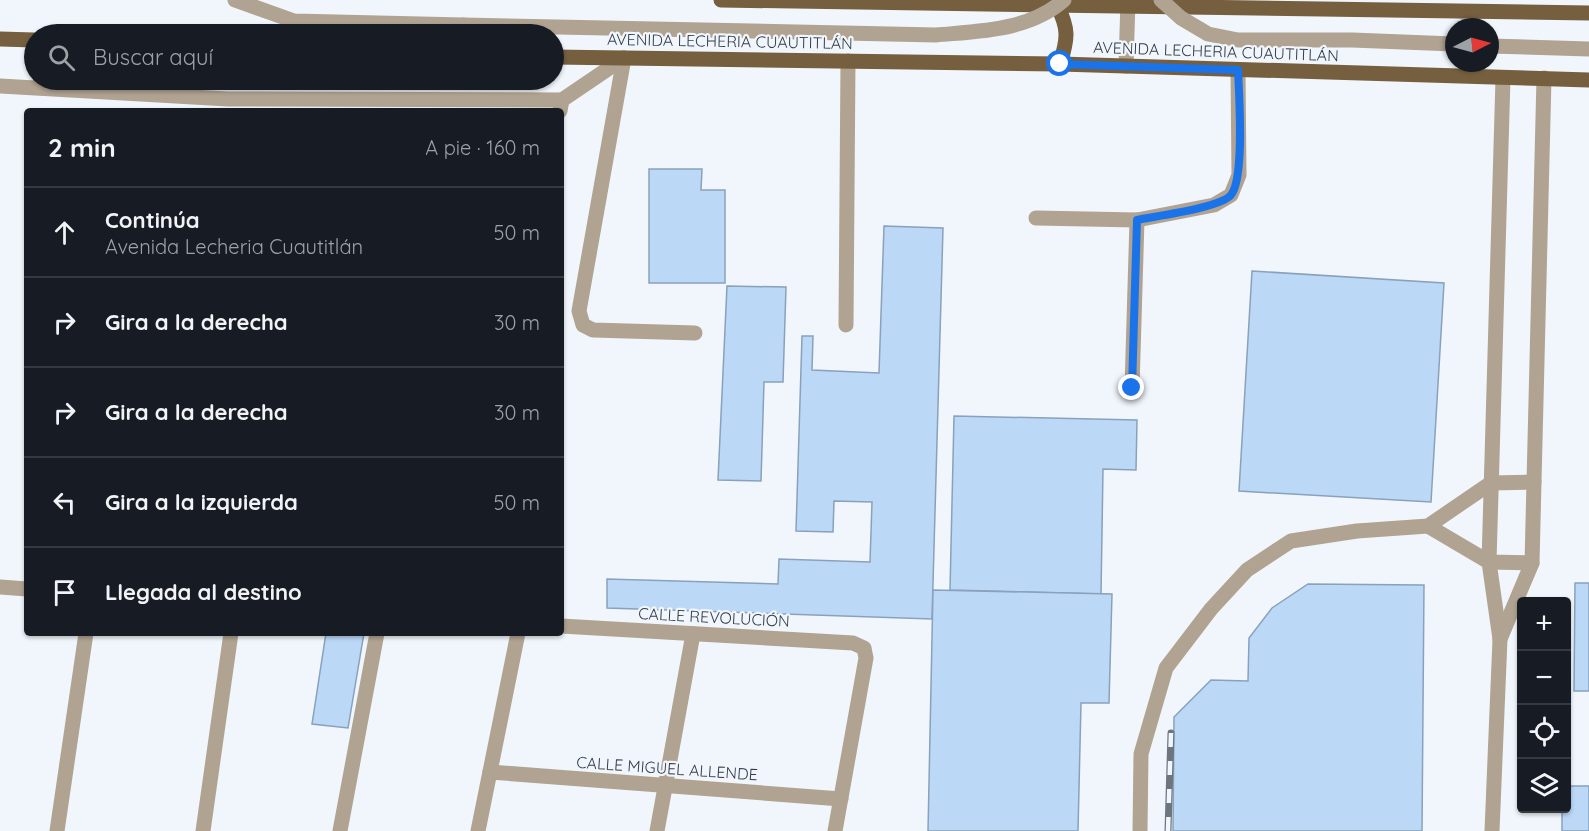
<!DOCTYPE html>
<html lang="es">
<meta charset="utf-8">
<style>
:root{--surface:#171b24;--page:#20242c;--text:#f1f3f6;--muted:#9ea1a6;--line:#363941}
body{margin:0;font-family:Quicksand,sans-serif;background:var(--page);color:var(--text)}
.controls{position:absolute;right:18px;bottom:18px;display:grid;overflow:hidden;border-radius:6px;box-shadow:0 2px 4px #0004}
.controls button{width:54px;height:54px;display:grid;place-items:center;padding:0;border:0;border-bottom:2px solid var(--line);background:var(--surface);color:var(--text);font:30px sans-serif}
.compass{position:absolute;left:1445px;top:18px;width:54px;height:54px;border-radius:50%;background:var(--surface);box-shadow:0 2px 4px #0004;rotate:84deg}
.stop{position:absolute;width:18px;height:18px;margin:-14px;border:4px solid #1a73e8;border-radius:50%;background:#fff}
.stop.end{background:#1a73e8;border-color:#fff;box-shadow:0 2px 6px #0008}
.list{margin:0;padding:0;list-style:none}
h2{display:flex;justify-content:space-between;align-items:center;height:78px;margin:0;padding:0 24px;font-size:26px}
h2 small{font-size:20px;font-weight:400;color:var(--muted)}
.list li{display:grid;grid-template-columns:39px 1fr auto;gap:18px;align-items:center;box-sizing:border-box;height:90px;padding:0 24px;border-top:2px solid var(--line)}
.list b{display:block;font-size:22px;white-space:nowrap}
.list p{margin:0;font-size:20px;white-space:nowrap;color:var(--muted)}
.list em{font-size:20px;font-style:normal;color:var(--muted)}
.icon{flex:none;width:33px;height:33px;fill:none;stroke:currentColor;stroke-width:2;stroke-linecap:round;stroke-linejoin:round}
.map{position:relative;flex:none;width:1589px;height:831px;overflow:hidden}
.search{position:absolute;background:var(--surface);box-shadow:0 2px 4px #0004;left:24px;top:24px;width:540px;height:66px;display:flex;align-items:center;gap:15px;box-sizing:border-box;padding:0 21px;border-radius:33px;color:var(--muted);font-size:22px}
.panel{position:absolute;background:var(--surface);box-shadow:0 2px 4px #0004;left:24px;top:108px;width:540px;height:528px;border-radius:6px}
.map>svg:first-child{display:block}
.building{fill:#bcd8f7;stroke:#89a1bb;stroke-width:1.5}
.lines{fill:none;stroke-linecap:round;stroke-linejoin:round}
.minor{stroke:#b0a391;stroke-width:15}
.major{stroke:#755f3e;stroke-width:15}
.rail-casing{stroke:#6d757f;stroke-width:7}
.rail{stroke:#f1f6fc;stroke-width:4.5;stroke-dasharray:14;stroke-linecap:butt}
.minor-bridge{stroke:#b0a391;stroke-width:15}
.route{stroke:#1a73e8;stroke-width:8}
.labels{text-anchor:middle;stroke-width:4.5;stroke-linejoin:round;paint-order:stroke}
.street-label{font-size:16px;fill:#333d48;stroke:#f1f6fc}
</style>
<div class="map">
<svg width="1589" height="831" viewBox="0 0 1589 831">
<rect width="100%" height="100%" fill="#f1f6fc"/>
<!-- building -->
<g class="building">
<path d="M649,169h53l-1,21h24v93h-76z"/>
<path d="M884,226l59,2 -11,391 -325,-11v-29l171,5 1,-25 91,3 2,-60 -38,-1 -1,31 -37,-1 6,-195h11l-1,34 67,3z"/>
<path d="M1252,271l192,12 -13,219 -192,-11z"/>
<path d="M727,286l59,1 -3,95h-19l-3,99 -43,-1z"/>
<path d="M954,416l183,4 -1,50 -33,-1 -2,125 -151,-4z"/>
<path d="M1575,583h14v108h-15z"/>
<path d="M1308,584l116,1 -2,246h-249l1,-114 37,-37 37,1 1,-43 23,-30z"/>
<path d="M933,590l179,4 -3,109h-28l-3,128h-150z"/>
<path d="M326,633h38l-16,95 -36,-4z"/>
<path d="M1566,786h23v45h-27v-23h4z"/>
</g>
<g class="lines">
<!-- minor -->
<g class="minor">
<path d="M235,0l59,21 169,4"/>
<path d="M1490,46l99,3"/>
<path d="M624,58l-45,253 4,14 10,5 102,3"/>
<path d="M1126,66l2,-66"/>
<path d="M0,86l228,13 334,1"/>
<path d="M560,111l2,-11 62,-42"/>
<path d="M1036,218l101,2 77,-15 17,-10 8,-20 -1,-105"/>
<path d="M846,325l2,-264"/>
<path d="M1132,388l5,-168"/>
<path d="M1428,526l61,36 43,1"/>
<path d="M0,587l27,2"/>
<path d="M561,626l292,17 11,5 2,10 -31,173"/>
<path d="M1500,639l32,-76 12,-485"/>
<path d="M490,772l351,27"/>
<path d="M57,831l29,-198"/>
<path d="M203,831l28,-198"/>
<path d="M340,831l37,-198"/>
<path d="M478,831l40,-198"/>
<path d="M657,831l36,-197"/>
<path d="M1140,831l1,-77 25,-86 45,-59 36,-39 44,-29 66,-10 71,-5 63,-43 43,-1"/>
<path d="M1492,831l8,-192 -11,-77 14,-484"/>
</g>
<!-- major -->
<g class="major">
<path d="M721,0l868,13"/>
<path d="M1057,5c12,24 11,33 3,59"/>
<path d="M0,39l34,1"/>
<path d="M554,57l506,7 529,16"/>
</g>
<!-- rail casing -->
<g class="rail-casing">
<path id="rail" d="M1168,831l3,-98"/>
</g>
<!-- rail -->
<use href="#rail" class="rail"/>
<!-- minor-bridge -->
<g class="minor-bridge">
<path d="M1161,0l20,18 27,16 30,6h114l102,4"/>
<path d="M463,25l473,10c43,-4 93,-4 128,-35"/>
</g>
</g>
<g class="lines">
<!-- route -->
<path class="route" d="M1060,64l178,6c1,24 7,108 -7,125 -11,13 -75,21 -94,25l-5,168"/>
</g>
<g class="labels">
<!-- street labels -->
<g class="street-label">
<text transform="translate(730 41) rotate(1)" y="6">AVENIDA LECHERIA CUAUTITLÁN</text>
<text transform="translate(1216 51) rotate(2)" y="6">AVENIDA LECHERIA CUAUTITLÁN</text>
<text transform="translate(714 617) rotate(3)" y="6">CALLE REVOLUCIÓN</text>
<text transform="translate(667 768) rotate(4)" y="6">CALLE MIGUEL ALLENDE</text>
</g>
</g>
</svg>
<div class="controls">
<button>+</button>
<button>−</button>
<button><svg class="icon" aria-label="locate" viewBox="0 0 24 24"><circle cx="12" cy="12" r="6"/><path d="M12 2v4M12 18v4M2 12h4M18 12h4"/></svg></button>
<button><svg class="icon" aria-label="layers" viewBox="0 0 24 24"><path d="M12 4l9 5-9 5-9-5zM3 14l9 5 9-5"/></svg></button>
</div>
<svg class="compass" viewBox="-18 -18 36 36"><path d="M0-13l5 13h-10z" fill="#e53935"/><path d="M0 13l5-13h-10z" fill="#9ea1a6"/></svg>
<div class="stop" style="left:1060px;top:64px"></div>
<div class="stop end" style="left:1132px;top:388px"></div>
<div class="search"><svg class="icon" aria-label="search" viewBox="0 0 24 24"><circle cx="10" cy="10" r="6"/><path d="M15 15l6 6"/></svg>Buscar aquí</div>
<section class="panel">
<h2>2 min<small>A pie · 160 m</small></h2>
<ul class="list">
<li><svg class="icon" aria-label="ahead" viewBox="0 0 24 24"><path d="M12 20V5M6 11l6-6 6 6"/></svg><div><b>Continúa</b><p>Avenida Lecheria Cuautitlán</p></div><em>50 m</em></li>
<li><svg class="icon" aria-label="right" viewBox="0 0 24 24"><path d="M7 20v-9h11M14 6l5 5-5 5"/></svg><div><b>Gira a la derecha</b></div><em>30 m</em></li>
<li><svg class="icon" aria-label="right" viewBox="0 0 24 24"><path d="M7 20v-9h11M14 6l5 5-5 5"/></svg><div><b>Gira a la derecha</b></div><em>30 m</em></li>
<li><svg class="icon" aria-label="left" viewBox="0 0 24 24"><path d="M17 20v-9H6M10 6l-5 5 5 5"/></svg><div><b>Gira a la izquierda</b></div><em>50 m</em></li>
<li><svg class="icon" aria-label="arrive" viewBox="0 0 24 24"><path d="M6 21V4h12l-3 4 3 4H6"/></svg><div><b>Llegada al destino</b></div></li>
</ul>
</section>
</div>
